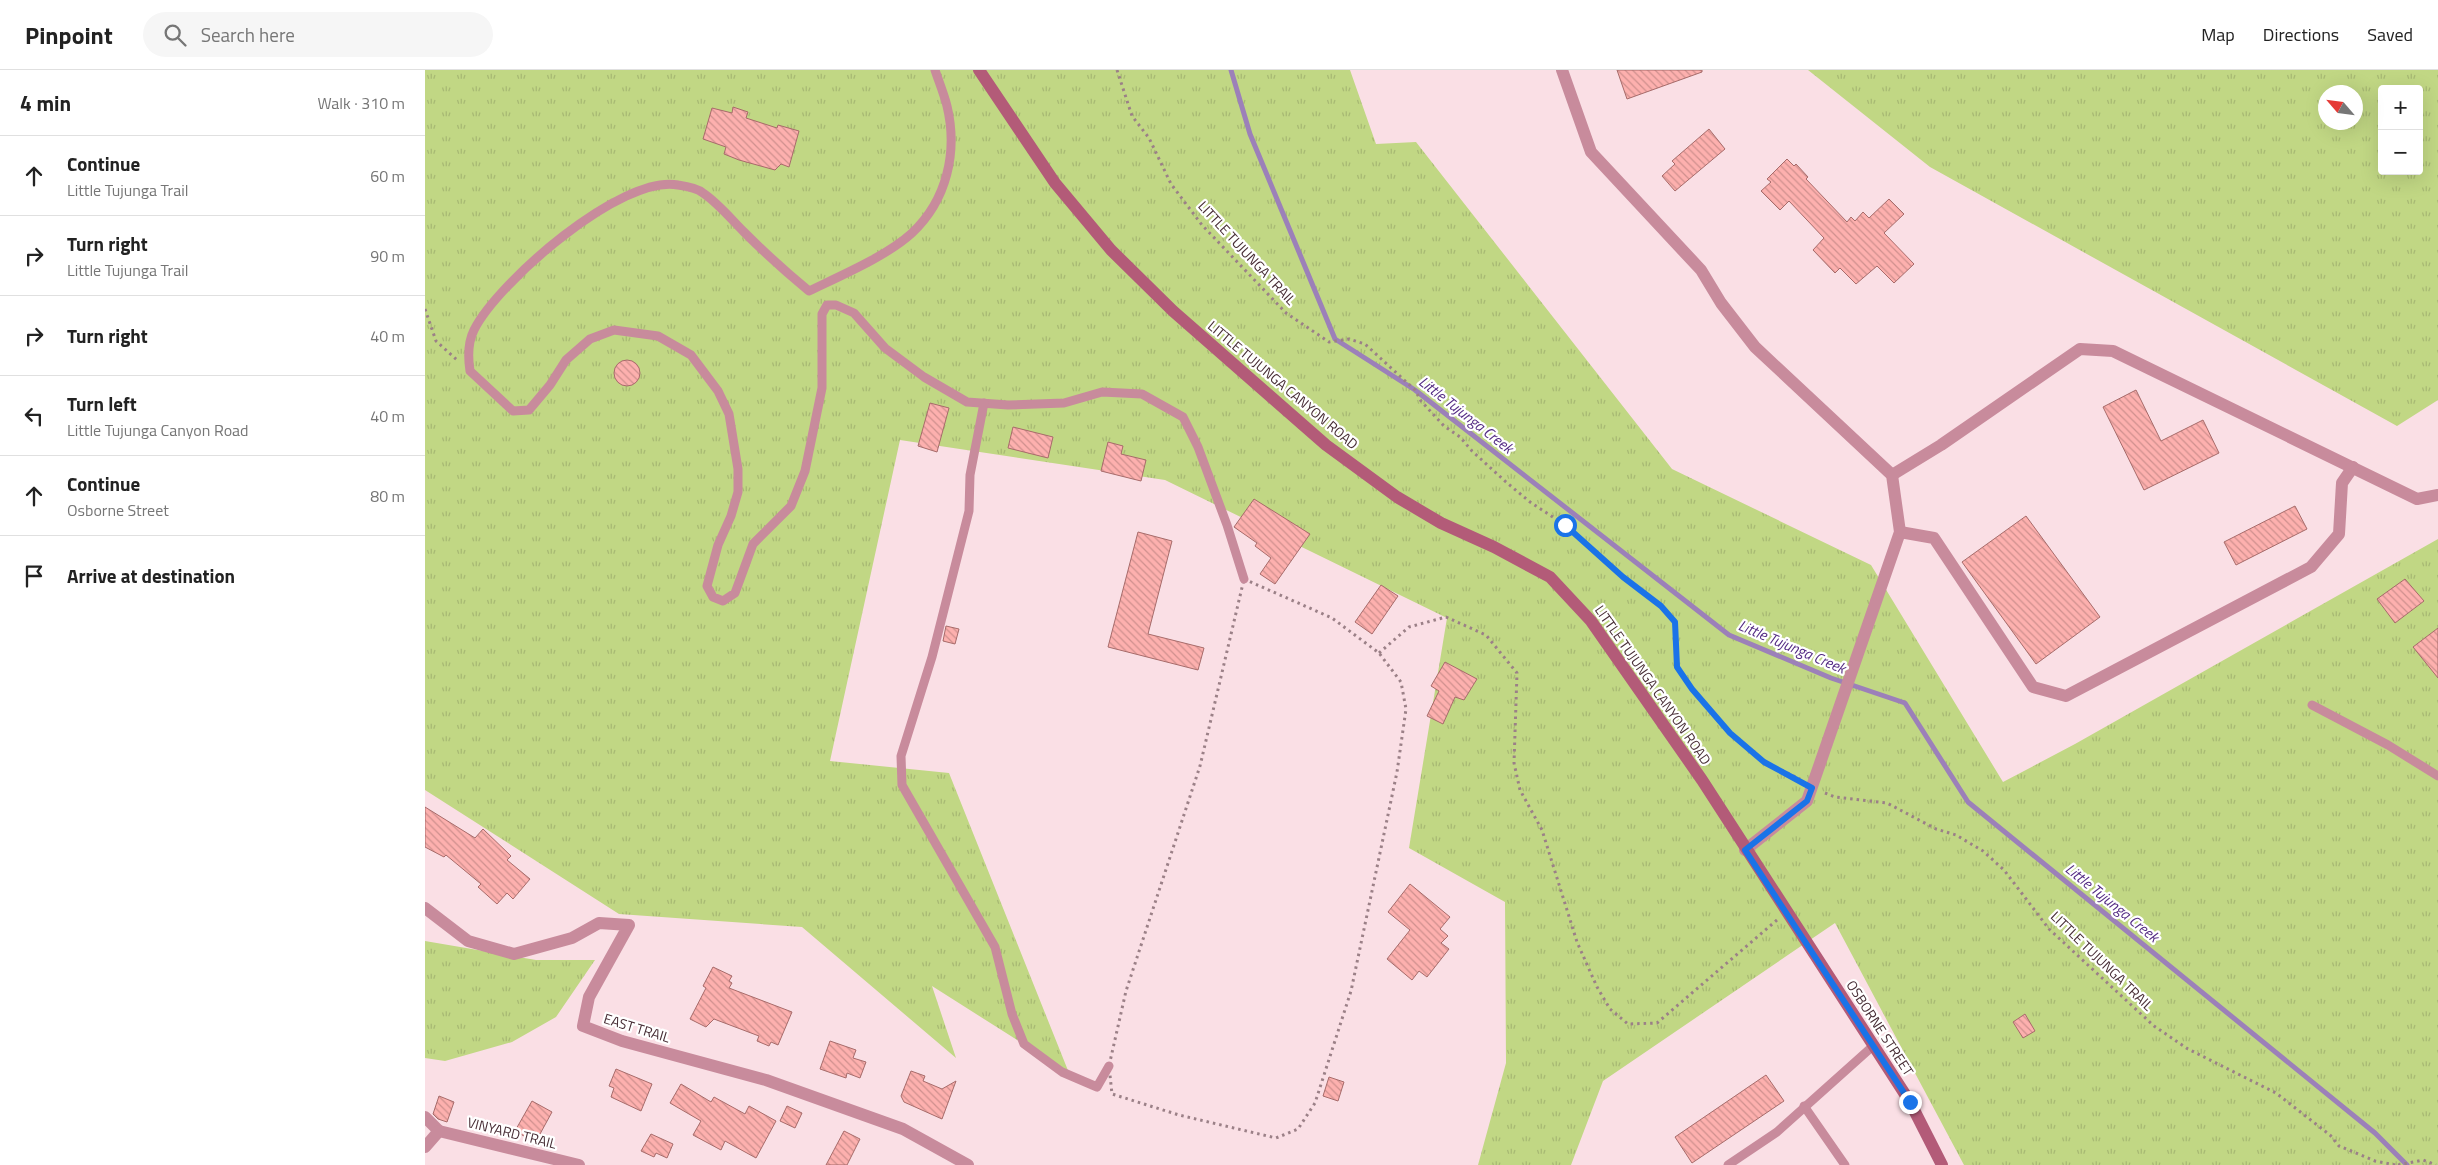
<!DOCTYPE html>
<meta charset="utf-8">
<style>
:root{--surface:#fff;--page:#f6f6f6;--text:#222;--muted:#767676;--line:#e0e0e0}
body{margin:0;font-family:"Titillium Web",sans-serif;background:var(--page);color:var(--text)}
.controls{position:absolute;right:15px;top:15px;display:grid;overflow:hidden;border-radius:5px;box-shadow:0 5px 20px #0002}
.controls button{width:45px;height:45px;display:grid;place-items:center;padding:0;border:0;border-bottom:1px solid var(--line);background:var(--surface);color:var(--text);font:25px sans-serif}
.compass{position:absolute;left:1893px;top:15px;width:45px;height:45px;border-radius:50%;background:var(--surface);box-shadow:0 5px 20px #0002;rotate:298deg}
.stop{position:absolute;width:15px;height:15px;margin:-11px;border:4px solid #1a73e8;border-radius:50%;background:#fff}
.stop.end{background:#1a73e8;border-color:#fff;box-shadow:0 1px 5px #0008}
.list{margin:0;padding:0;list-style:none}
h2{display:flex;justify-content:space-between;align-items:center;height:65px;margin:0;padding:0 20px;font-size:21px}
h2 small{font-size:16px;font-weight:400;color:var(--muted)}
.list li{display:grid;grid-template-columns:32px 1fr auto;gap:15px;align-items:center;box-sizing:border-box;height:80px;padding:0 20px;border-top:1px solid var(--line)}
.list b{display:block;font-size:19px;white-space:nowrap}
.list p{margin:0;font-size:16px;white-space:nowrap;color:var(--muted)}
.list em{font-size:16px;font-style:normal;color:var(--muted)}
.icon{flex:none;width:28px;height:28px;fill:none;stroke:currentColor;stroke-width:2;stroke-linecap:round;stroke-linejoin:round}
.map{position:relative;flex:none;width:2013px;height:1095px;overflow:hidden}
header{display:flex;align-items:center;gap:30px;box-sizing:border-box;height:70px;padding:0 25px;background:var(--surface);border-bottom:1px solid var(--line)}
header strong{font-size:24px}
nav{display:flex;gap:28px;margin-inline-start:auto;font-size:18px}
.search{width:350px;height:45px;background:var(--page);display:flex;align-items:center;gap:12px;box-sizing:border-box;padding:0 18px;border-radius:28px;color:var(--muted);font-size:19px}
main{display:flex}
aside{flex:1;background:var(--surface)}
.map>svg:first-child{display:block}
.grass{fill:url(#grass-tufts);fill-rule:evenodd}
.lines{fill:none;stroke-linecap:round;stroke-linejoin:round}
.stream{stroke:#9c80b9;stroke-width:5}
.building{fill:url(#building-back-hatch);stroke:#a76b6a}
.path{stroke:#9b8087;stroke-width:3;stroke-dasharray:2.5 4;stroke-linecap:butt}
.service{stroke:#c88b9c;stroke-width:9}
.minor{stroke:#c88b9c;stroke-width:12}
.secondary{stroke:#b35b78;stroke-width:12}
.route{stroke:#1a73e8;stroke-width:6}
.labels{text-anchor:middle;stroke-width:4.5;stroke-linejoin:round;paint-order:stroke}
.street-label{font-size:14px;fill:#472d35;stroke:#fff}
.water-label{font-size:15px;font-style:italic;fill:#532a83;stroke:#fff}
</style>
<header>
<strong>Pinpoint</strong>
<div class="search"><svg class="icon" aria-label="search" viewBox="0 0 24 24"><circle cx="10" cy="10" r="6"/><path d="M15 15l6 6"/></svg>Search here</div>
<nav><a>Map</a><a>Directions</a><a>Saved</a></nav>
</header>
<main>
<aside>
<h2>4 min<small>Walk · 310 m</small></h2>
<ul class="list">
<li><svg class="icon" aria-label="ahead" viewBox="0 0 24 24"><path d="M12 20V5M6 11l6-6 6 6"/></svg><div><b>Continue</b><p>Little Tujunga Trail</p></div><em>60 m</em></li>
<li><svg class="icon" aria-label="right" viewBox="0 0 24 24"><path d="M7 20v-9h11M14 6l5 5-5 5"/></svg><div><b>Turn right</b><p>Little Tujunga Trail</p></div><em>90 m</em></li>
<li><svg class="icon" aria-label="right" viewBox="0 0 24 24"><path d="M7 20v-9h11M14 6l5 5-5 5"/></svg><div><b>Turn right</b></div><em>40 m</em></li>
<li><svg class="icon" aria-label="left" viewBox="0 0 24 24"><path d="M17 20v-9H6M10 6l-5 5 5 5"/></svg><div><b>Turn left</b><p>Little Tujunga Canyon Road</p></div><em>40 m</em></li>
<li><svg class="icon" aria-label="ahead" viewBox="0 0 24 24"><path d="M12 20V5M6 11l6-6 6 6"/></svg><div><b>Continue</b><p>Osborne Street</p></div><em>80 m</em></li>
<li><svg class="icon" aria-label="arrive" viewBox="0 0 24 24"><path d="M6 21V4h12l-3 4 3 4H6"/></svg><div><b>Arrive at destination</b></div></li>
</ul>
</aside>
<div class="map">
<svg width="2013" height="1095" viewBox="0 0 2013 1095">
<defs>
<pattern id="grass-tufts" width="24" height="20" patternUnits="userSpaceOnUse" patternTransform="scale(1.25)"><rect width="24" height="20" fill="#c1d784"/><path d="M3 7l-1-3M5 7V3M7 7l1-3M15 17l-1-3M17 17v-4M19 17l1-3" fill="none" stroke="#a7b973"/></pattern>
<pattern id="building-back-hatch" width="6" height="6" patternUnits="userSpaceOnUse" patternTransform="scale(1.25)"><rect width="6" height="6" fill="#fdb0ae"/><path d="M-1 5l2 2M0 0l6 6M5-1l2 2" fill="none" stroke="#cf908e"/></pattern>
</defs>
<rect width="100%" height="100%" fill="#fadfe5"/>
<!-- grass -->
<g class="grass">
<path d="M0,0h925l26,74 40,-2 256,327 199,96 132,217 72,-38 363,-205v626h-474l-129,-242 -232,158 -32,84h-93l28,-102 -1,-161 -96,-54 38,-230 -282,-138 -265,-40 -70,321 119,12 120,300 -137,-87 24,72 -154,-131 -183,-13 -194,-124z"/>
<path d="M1383,0h630v330l-41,26 -467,-259zM1957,19h37v82h-37zM1930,22v30h-30v-30z"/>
<path d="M0,871l111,19h59l-39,57 -44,25 -67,19 -20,-3z"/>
</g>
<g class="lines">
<!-- stream -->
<path class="stream" d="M806,0l19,64 85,205 80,51 314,245 102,43 74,25 63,99 407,331 32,32"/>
</g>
<!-- building -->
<g class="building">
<path d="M1192,0h85v2l-75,27z"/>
<path d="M308,37l15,5 -2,6 31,10 1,-3 21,6 -10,36 -8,-3 -6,6 -36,-10 -15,-6 2,-7 -23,-8 9,-31 20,5z"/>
<path d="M1284,59l16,20 -50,42 -13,-15 13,-12 -3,-3z"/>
<path d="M1362,89l7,7 2,-2 12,13 -2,2 41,43 4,-5 4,4 8,-9 6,6 20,-19 15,15 -20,19 30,31 -20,19 -17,-17 -21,18 -16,-16 -5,5 -22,-23 11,-12 -35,-37 -9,9 -19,-19 10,-9 -4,-3z"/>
<circle cx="202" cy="303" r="13"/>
<path d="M1711,320l25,51 42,-21 16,33 -75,37 -41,-83z"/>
<path d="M505,333l19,5 -12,44 -19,-6z"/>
<path d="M588,357l40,10 -5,21 -40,-10z"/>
<path d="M683,372l15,4 -2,8 25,6 -5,21 -40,-10z"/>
<path d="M829,429l56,35 -35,50 -15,-10 11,-16 -16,-12 2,-3 -23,-16z"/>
<path d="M1870,436l12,23 -71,36 -12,-23z"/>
<path d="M1601,446l74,101 -64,47 -74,-102z"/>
<path d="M713,462l34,9 -24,93 56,14 -6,22 -90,-23z"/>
<path d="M1980,509l19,22 -29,22 -18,-24z"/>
<path d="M956,515l17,11 -26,38 -17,-12z"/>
<path d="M521,556l13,3 -4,15 -12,-3z"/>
<path d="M2013,558v50l-25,-31z"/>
<path d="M1020,592l32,17 -13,21 -9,-3 -12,27 -16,-8 12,-25 -8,-5z"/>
<path d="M0,737l50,31 8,-9 28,27 -4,4 23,19 -17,20 -6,-6 -10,11 -19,-17 3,-3 -35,-29 -2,2 -19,-10z"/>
<path d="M985,814l40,33 -10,12 8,7 -7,7 8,6 -22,28 -8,-6 -7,9 -25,-21 23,-29 -22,-18z"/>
<path d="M288,897l19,9 -3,5 3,2 -3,5 63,24 -14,33 -7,-3 -2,4 -12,-5 2,-5 -45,-17 -8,8 -16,-8 16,-31 -3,-2z"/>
<path d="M1600,944l10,17 -12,7 -10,-16z"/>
<path d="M405,971l26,9 -3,8 13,4 -6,16 -13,-5 -1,5 -26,-9z"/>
<path d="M191,999l36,15 -11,27 -30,-14 3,-9 -5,-2z"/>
<path d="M486,1001l14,5 -2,5 19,8 14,-8 -14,38 -38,-17 -3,-6z"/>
<path d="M1341,1005l18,26 -92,62 -17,-26z"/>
<path d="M904,1007l15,5 -6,19 -15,-5z"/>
<path d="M256,1014l30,18 3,-5 31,17 4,-8 27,15 -20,37 -31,-17 -4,9 -28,-15 8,-14 -31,-18z"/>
<path d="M14,1026l15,6 -7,20 -9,-3 -5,-5z"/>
<path d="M107,1031l20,11 -12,22 -5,-2 -4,8 -16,-9z"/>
<path d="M362,1036l15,7 -7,15 -15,-7z"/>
<path d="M419,1061l16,8 -13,26h-21z"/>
<path d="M226,1064l22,10 -6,14 -11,-5 -2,4 -13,-6z"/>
</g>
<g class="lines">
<!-- path -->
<g class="path">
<path d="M692,0l15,46 17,22 22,46 31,41 84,88 43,29 20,-3 16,5 50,46 6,11 23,25 16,11 12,14 34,31 24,20 35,23 58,52 38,29 14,16 2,45 15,22 38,44 34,29 36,17"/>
<path d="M0,239l11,32 21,19"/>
<path d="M819,509l88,39 47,35 22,29 5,27 -9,63 -46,219 -36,112 -17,26 -22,9 -97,-23 -67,-21 -3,-28 17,-75 74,-225z"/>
<path d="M954,583l30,-26 37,-10 40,18 31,38 -3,90 6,27 22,40 35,112 20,45 13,22 18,15 29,-1 120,-103"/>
<path d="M1400,723l10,4 52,6 49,26 20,6 27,16 21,19 45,59 105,97 34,23 88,44 54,42 9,11 36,15 21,4"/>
<path d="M1973,1095l25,-5 13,5"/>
</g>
<!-- service -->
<g class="service">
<path d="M510,0c4,12 9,24 12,36 11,46 0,94 -35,127 -25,23 -72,43 -103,58 -23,-19 -44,-38 -65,-59 -13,-13 -26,-29 -41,-39 -6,-5 -18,-7 -25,-8 -56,-11 -180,97 -204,145 -6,12 -6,28 -4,41l43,40 16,-1 21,-25 16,-25 24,-21 24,-9 44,6 33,19 27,36 11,23 9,55v23l-7,24 -13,29 -11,41 6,11 10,4 12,-8 18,-49 38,-38 14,-35 17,-83v-74l5,-9h9l18,8 31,35 39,29 43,25 41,3 56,-2 38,-11 40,2 41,23 15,30 29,78 17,54"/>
<path d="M559,333l-14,72 -1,36 -37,146 -31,99 1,29 93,162 17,67 12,30 38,28 35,15 12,-21"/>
<path d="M1887,635l76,40 50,31"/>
<path d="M1379,1036l41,59"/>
<path d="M1303,1095l49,-33 96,-86"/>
</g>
<!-- minor -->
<g class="minor">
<path d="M1137,0l29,82 110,118 20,33 34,44 137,128 8,57 -93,269 -62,49"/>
<path d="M1467,405l49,-30 139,-96 33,2 304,148 21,-4"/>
<path d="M1475,462l34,6 99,149 33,9 245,-129 28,-33 3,-51 11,-16"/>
<path d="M0,838l43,33 46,13 58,-16 27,-15 30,2 -40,72 -6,29 39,15 144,39 137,49 65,36"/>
<path d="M0,1047l14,14"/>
<path d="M14,1061l140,34"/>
<path d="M0,1077l14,-16"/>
</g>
<!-- secondary -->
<path class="secondary" d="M554,0l76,113 56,67 62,61 153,134 71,52 44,26 53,24 56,30 41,44 111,159 208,322 32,63"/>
</g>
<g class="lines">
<!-- route -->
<path class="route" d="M1140,455l58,52 38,29 14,16 2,45 15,22 38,44 34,29 48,26 -5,13 -62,49 165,252"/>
</g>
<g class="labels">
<!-- street labels -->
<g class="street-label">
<text transform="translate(822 183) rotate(47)" y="5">LITTLE TUJUNGA TRAIL</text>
<text transform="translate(858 315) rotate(40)" y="5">LITTLE TUJUNGA CANYON ROAD</text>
<text transform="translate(1228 615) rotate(55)" y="5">LITTLE TUJUNGA CANYON ROAD</text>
<text transform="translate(1677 891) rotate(44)" y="5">LITTLE TUJUNGA TRAIL</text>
<text transform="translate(212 958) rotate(17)" y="5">EAST TRAIL</text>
<text transform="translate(1455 958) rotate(57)" y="5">OSBORNE STREET</text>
<text transform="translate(87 1063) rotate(14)" y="5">VINYARD TRAIL</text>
</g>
<!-- water labels -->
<g class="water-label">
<text transform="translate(1041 345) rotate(38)" y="5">Little Tujunga Creek</text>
<text transform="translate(1367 577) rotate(23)" y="5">Little Tujunga Creek</text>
<text transform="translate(1687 833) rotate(39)" y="5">Little Tujunga Creek</text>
</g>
</g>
</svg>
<div class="controls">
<button>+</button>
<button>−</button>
</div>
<svg class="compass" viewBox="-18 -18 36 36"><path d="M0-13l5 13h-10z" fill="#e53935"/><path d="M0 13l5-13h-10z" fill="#767676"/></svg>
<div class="stop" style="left:1140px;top:455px"></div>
<div class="stop end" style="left:1485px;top:1032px"></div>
</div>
</main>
